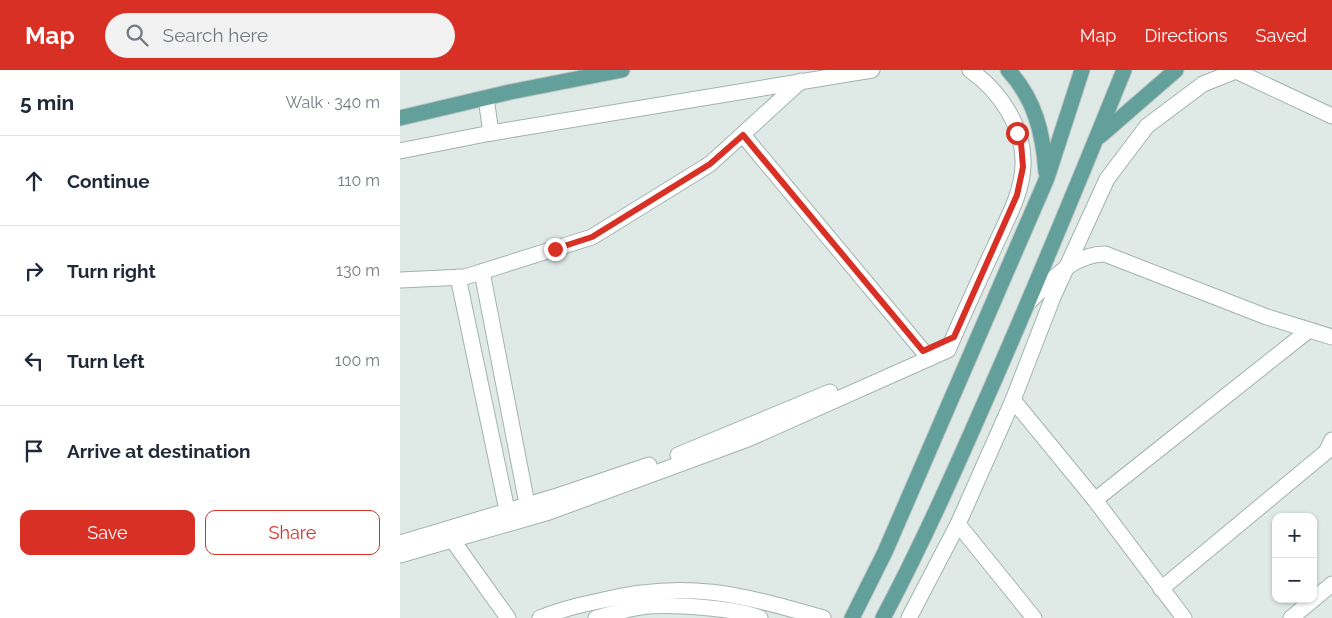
<!DOCTYPE html>
<meta charset="utf-8">
<style>
:root{--surface:#fff;--page:#f2f2f3;--text:#1f2937;--muted:#747a83;--line:#e0e1e3;--accent:#d93025}
body{margin:0;font-family:Raleway,sans-serif;background:var(--page);color:var(--text)}
.controls{position:absolute;right:15px;bottom:15px;display:grid;overflow:hidden;border-radius:10px;box-shadow:0 1px 4px #0004}
.controls button{width:45px;height:45px;display:grid;place-items:center;padding:0;border:0;border-bottom:1px solid var(--line);background:var(--surface);color:var(--text);font:25px sans-serif}
.stop{position:absolute;width:15px;height:15px;margin:-11px;border:4px solid #d93025;border-radius:50%;background:#fff}
.stop.end{background:#d93025;border-color:#fff;box-shadow:0 1px 5px #0008}
.list{margin:0;padding:0;list-style:none}
h2{display:flex;justify-content:space-between;align-items:center;height:65px;margin:0;padding:0 20px;font-size:21px}
h2 small{font-size:16px;font-weight:400;color:var(--muted)}
.list li{display:grid;grid-template-columns:32px 1fr auto;gap:15px;align-items:center;box-sizing:border-box;height:90px;padding:0 20px;border-top:1px solid var(--line)}
.list b{display:block;font-size:19px;white-space:nowrap}
.list em{font-size:16px;font-style:normal;color:var(--muted)}
.actions{display:flex;gap:10px;padding:15px 20px}
.actions a{flex:1;padding:11px 0;border:1px solid var(--accent);border-radius:10px;text-align:center;font-size:18px;color:var(--accent)}
.actions .main{background:var(--accent);color:#fff}
.icon{flex:none;width:28px;height:28px;fill:none;stroke:currentColor;stroke-width:2;stroke-linecap:round;stroke-linejoin:round}
.map{position:relative;flex:none;width:932px;height:548px;overflow:hidden}
header{display:flex;align-items:center;gap:30px;box-sizing:border-box;height:70px;padding:0 25px;background:var(--accent);color:#fff}
header strong{font-size:24px}
nav{display:flex;gap:28px;margin-inline-start:auto;font-size:18px}
.search{width:350px;height:45px;background:var(--page);display:flex;align-items:center;gap:12px;box-sizing:border-box;padding:0 18px;border-radius:28px;color:var(--muted);font-size:19px}
main{display:flex}
aside{flex:1;background:var(--surface)}
.map>svg:first-child{display:block}
.lines{fill:none;stroke-linecap:round;stroke-linejoin:round}
.minor-casing{stroke:#a2b2af;stroke-width:17}
.major-casing{stroke:#bcc4c3;stroke-width:17}
.minor{stroke:#fff;stroke-width:15}
.major{stroke:#63a09b;stroke-width:15}
.route{stroke:#d93025;stroke-width:6}
</style>
<header>
<strong>Map</strong>
<div class="search"><svg class="icon" aria-label="search" viewBox="0 0 24 24"><circle cx="10" cy="10" r="6"/><path d="M15 15l6 6"/></svg>Search here</div>
<nav><a>Map</a><a>Directions</a><a>Saved</a></nav>
</header>
<main>
<aside>
<h2>5 min<small>Walk · 340 m</small></h2>
<ul class="list">
<li><svg class="icon" aria-label="ahead" viewBox="0 0 24 24"><path d="M12 20V5M6 11l6-6 6 6"/></svg><div><b>Continue</b></div><em>110 m</em></li>
<li><svg class="icon" aria-label="right" viewBox="0 0 24 24"><path d="M7 20v-9h11M14 6l5 5-5 5"/></svg><div><b>Turn right</b></div><em>130 m</em></li>
<li><svg class="icon" aria-label="left" viewBox="0 0 24 24"><path d="M17 20v-9H6M10 6l-5 5 5 5"/></svg><div><b>Turn left</b></div><em>100 m</em></li>
<li><svg class="icon" aria-label="arrive" viewBox="0 0 24 24"><path d="M6 21V4h12l-3 4 3 4H6"/></svg><div><b>Arrive at destination</b></div></li>
</ul>
<div class="actions"><a class="main">Save</a><a>Share</a></div>
</aside>
<div class="map">
<svg width="932" height="548" viewBox="0 0 932 548">
<rect width="100%" height="100%" fill="#dfeae7"/>
<g class="lines">
<!-- minor casing -->
<g class="minor-casing">
<g id="minor">
<path d="M836,1l96,45"/>
<path d="M86,28l5,35"/>
<path d="M343,65l180,216"/>
<path d="M0,81l91,-18 381,-63"/>
<path d="M82,202l45,232"/>
<path d="M58,207l49,233"/>
<path d="M0,210l65,-3 127,-40 118,-73 91,-83"/>
<path d="M628,233c22,-21 44,-49 77,-49l162,63 65,20"/>
<path d="M613,330l82,100 89,118"/>
<path d="M278,385l152,-63"/>
<path d="M695,430l214,-170"/>
<path d="M558,454l76,94"/>
<path d="M53,471l55,77"/>
<path d="M0,473l154,-46 95,-32"/>
<path d="M0,485l149,-43 199,-73 200,-89c15,-35 31,-70 47,-104 11,-25 27,-52 28,-80 2,-38 -23,-75 -53,-96"/>
<path d="M761,519l165,-137 6,-12"/>
<path d="M140,548c19,-8 39,-13 59,-17 87,-22 140,-7 224,17"/>
<path d="M196,548c15,-4 30,-9 45,-11 26,-4 95,1 119,11"/>
<path d="M509,548l49,-94 55,-124 40,-103 54,-118 40,-53 56,-42 35,-14"/>
<path d="M891,548l41,-34"/>
</g>
</g>
<!-- major casing -->
<g class="major-casing">
<g id="major">
<path d="M608,0c27,29 35,63 38,102"/>
<path d="M0,48l110,-26 112,-22"/>
<path d="M700,66l76,-66"/>
<path d="M452,548l33,-66 162,-374 35,-108"/>
<path d="M483,548c41,-77 76,-157 111,-237 45,-103 88,-207 130,-311"/>
</g>
</g>
<!-- minor -->
<use href="#minor" class="minor"/>
<!-- major -->
<use href="#major" class="major"/>
</g>
<g class="lines">
<!-- route -->
<path class="route" d="M155,179l37,-12 118,-73 33,-29 180,216 31,-14 63,-142 6,-28 -2,-24 -4,-10"/>
</g>
</svg>
<div class="controls">
<button>+</button>
<button>−</button>
</div>
<div class="stop" style="left:617px;top:63px"></div>
<div class="stop end" style="left:155px;top:179px"></div>
</div>
</main>
